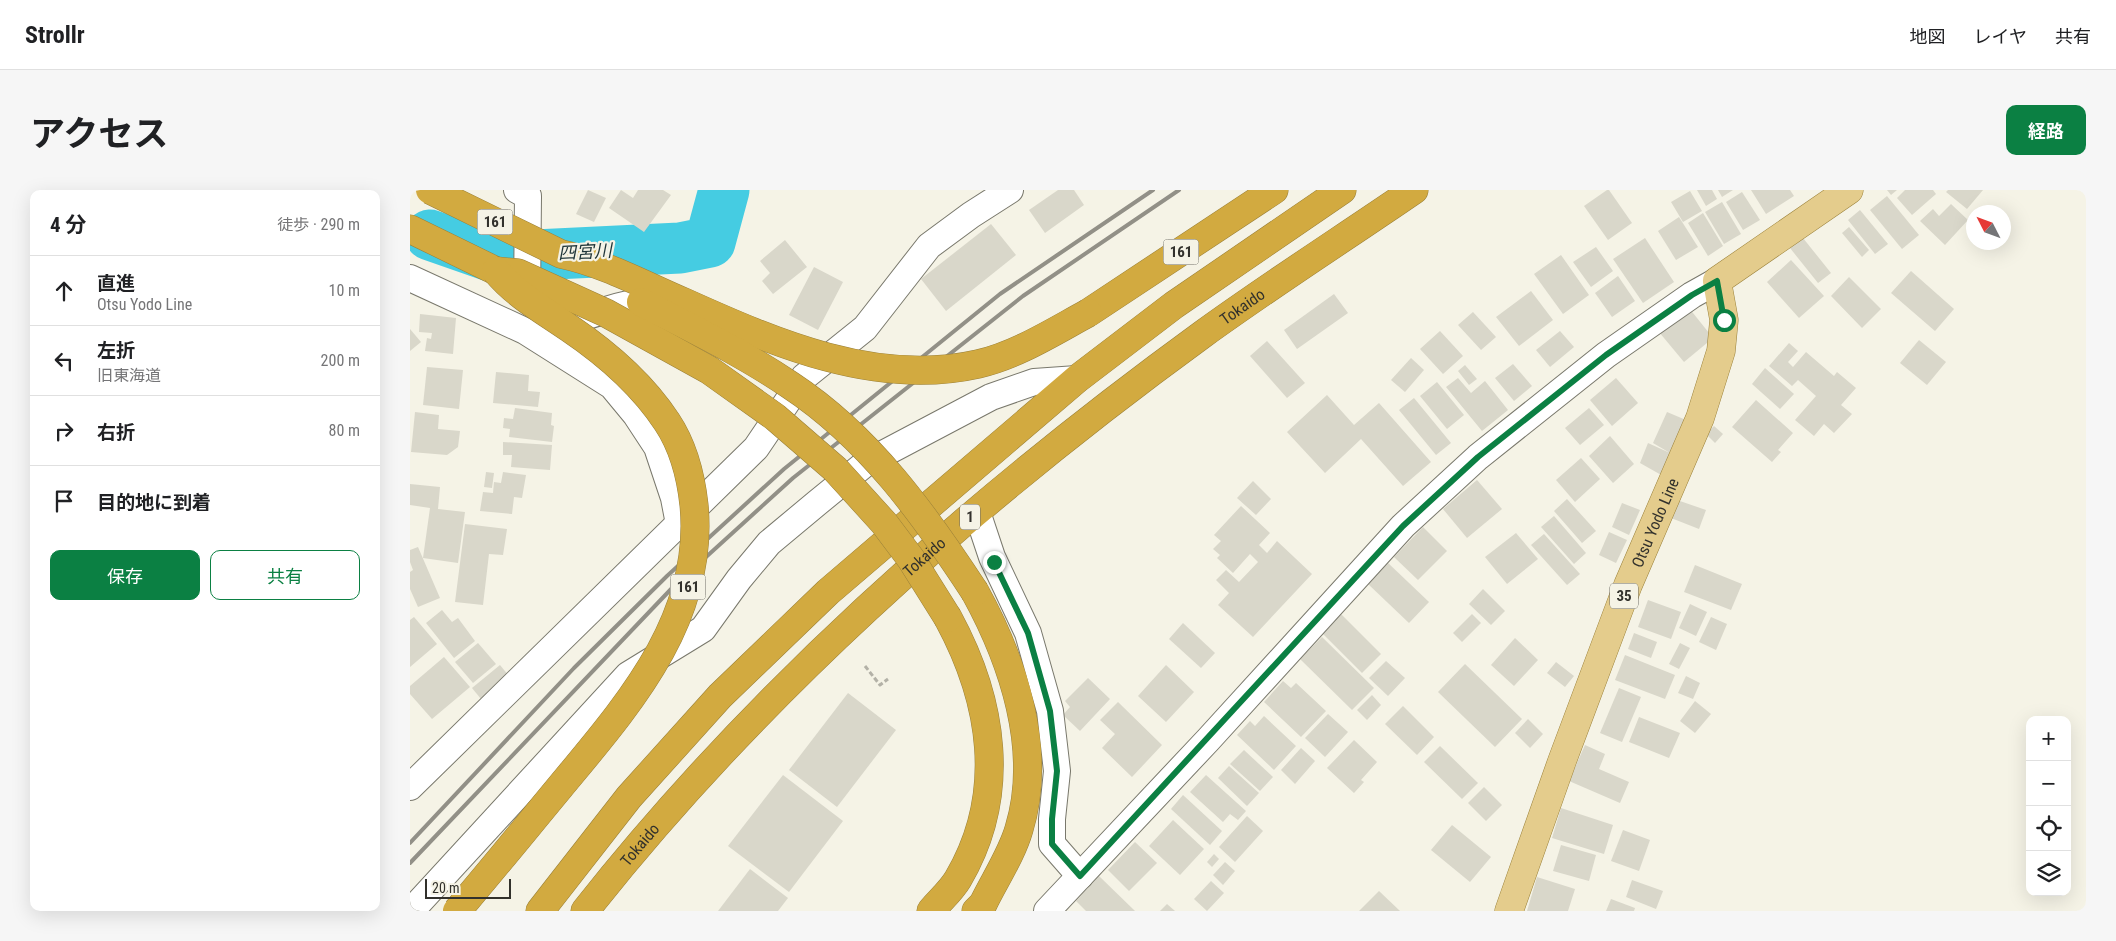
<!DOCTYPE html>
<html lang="ja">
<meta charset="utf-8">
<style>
:root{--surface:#fff;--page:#f6f6f6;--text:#202124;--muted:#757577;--line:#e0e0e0;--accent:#0b8043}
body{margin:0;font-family:"Roboto Condensed","Noto Sans JP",sans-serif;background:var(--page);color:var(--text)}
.controls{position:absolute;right:15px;bottom:15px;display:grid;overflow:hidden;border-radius:10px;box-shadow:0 5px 20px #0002}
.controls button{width:45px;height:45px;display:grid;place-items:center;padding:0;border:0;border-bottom:1px solid var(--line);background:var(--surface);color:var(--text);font:25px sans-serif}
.compass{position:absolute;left:1556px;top:15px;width:45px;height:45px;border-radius:50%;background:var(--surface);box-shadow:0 5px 20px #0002;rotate:312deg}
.scale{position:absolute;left:15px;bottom:12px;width:86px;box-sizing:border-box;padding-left:5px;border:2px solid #32312c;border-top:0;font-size:14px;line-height:18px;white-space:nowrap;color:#32312c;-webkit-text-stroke:4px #f5f3e6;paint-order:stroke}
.stop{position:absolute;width:15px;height:15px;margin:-11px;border:4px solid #0b8043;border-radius:50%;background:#fff}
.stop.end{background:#0b8043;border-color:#fff;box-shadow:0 1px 5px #0008}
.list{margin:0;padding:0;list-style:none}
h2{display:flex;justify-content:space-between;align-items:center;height:65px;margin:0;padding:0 20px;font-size:21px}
h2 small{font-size:16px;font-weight:400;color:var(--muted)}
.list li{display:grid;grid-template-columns:32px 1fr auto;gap:15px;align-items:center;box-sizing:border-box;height:70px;padding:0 20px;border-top:1px solid var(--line)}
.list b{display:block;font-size:19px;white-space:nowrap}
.list p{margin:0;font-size:16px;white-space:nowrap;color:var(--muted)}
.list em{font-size:16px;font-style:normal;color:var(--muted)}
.actions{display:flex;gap:10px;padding:15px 20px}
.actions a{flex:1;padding:11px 0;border:1px solid var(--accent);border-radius:10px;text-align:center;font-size:18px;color:var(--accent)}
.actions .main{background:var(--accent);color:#fff}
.icon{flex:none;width:28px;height:28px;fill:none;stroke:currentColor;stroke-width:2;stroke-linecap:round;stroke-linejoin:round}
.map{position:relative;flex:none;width:1676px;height:721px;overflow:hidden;border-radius:10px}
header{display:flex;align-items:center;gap:30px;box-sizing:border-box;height:70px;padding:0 25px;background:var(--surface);border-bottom:1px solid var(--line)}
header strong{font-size:24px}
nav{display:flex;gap:28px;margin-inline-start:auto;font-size:18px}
.intro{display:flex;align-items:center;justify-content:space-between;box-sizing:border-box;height:120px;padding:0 30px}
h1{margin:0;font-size:35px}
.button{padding:12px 22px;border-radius:10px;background:var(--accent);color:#fff;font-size:18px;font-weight:700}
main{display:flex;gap:30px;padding:0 30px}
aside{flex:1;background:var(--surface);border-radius:10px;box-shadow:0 5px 20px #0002}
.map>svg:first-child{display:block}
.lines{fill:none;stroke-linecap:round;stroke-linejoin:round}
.river{stroke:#45cce2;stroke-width:51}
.building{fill:#d9d7ca}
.street-casing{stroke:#79786c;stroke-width:28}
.primary-casing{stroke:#9a8039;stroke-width:29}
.highway-casing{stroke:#9a8039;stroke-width:29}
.path{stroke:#b3b1a7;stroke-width:3;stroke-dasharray:5 2.5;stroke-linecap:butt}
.street{stroke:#fff;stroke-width:26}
.primary{stroke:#e4cc8c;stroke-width:28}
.highway{stroke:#d2aa40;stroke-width:28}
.rail{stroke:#929087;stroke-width:4}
.highway-bridge-casing{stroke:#9a8039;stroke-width:29;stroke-linecap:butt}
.highway-bridge{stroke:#d2aa40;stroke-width:28}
.route{stroke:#0b8043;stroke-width:6}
.labels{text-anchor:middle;stroke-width:4.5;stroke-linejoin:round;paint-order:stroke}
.shield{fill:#f5f3e6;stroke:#6c6b64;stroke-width:1}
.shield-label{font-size:15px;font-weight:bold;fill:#32312c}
.street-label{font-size:16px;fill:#32312c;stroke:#f5f3e6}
.water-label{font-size:18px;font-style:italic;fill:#1f3539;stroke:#f5f3e6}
</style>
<header>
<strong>Strollr</strong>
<nav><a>地図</a><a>レイヤ</a><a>共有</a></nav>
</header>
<div class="intro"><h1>アクセス</h1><a class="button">経路</a></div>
<main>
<aside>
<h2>4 分<small>徒歩 · 290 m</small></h2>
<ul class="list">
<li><svg class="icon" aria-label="ahead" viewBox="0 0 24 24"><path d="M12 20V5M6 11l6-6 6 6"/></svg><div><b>直進</b><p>Otsu Yodo Line</p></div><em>10 m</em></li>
<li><svg class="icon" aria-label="left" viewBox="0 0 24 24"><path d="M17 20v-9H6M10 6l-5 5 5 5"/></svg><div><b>左折</b><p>旧東海道</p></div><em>200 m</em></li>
<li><svg class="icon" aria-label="right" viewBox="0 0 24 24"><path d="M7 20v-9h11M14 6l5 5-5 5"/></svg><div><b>右折</b></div><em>80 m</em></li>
<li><svg class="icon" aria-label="arrive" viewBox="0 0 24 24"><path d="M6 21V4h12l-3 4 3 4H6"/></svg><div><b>目的地に到着</b></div></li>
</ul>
<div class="actions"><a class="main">保存</a><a>共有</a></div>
</aside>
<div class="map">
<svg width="1676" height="721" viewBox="0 0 1676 721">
<rect width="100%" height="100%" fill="#f5f3e6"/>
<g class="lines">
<!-- river -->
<path class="river" d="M20,45l63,22 187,-9 30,-6 14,-52"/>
</g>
<!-- building -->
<g class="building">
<path d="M178,0l18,8 -12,24 -18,-8z"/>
<path d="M211,0l12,8 5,-8h25l8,5 -27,37 -35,-24z"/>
<path d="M648,0h16l10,15 -39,28 -16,-23z"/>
<path d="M1197,0h2l23,33 -24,17 -24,-34z"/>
<path d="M1287,0h15l5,9 -11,7z"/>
<path d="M1308,0h15l-11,7z"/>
<path d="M1341,0h39l4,6 -28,18z"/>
<path d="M1477,0h10l-6,5z"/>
<path d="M1495,0h28l3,4 -24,21 -15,-17z"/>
<path d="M1538,0h35l-16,19 -21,-17z"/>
<path d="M1280,1l12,20 -19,11 -12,-20z"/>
<path d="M1332,2l18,28 -17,10 -17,-28z"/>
<path d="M1477,6l32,39 -17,14 -32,-39z"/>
<path d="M1312,12l19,32 -17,10 -19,-32z"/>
<path d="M1541,14l17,16 -23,25 -25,-24 13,-12 6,7z"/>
<path d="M1450,20l28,34 -13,10 -27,-34z"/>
<path d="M1293,23l20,33 -15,10 -20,-33z"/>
<path d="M1269,27l19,30 -22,13 -18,-29z"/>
<path d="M581,34l25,31 -70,56 -25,-32z"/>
<path d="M1439,37l20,23 -7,7 -20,-24z"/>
<path d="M1235,48l29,44 -31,21 -30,-44z"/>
<path d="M1393,48l28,35 -13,10 -28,-35z"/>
<path d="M375,50l22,27 -34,27 -11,-13 8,-8 -10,-12z"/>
<path d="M1186,57l17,24 -22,16 -18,-25z"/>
<path d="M1151,65l28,40 -26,19 -29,-40z"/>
<path d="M1381,70l33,36 -25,22 -32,-36z"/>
<path d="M404,77l29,15 -25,48 -29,-15z"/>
<path d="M1501,81l43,38 -19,22 -44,-38z"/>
<path d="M1208,86l17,25 -23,16 -17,-24z"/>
<path d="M1439,87l32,32 -19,19 -31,-32z"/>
<path d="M1121,101l22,29 -34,26 -23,-29z"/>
<path d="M924,104l14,19 -51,36 -13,-19z"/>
<path d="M1279,118l24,30 -29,24 -25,-30z"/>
<path d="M1063,122l23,25 -15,13 -23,-25z"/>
<path d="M10,124l36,4 -3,36 -28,-3 2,-13 4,1 1,-6 -13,-1z"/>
<path d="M0,139l11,13 -11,9z"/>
<path d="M1030,141l23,25 -20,18 -23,-25z"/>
<path d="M1150,141l14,16 -24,20 -14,-17z"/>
<path d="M1509,150l27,22 -19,23 -27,-22z"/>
<path d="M857,151l38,42 -18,15 -37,-42z"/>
<path d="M1379,153l9,8 -10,11 5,5 13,-15 28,24 3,-4 19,16 -15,17 11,9 -18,19 -10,-9 -10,12 -19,-16 21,-24 -18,-16 -6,6 -23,-20z"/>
<path d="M1001,168l13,12 -19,22 -14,-12z"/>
<path d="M1103,174l19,22 -18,15 -19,-23z"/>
<path d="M1055,175l12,14 -8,6 -11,-14z"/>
<path d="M17,177l36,3 -4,39 -36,-4z"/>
<path d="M1355,178l29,26 -14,15 -28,-25z"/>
<path d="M86,182l33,3 -1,16 12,1 -2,15 -45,-4z"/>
<path d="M1048,188l13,15 14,-12 23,29 -26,21 -36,-44z"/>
<path d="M1206,188l22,25 -26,23 -22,-26z"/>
<path d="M1027,192l27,33 -17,14 -27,-33z"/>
<path d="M917,205l27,30 25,-22 52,59 -28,24 -42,-47 -36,34 -38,-41z"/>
<path d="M1004,208l37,45 -15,12 -37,-45z"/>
<path d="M1346,210l37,33 -15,17 3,2 -9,10 -40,-35z"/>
<path d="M105,218l37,5 -1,12 3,1 -2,16 -43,-5 1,-8 -7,-1 1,-10 9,1z"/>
<path d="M1179,218l15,17 -24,20 -15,-17z"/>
<path d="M5,222l24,3 -1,14 22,2 -2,16 -11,8 -36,-3z"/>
<path d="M1257,222l19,8 -23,56 -23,-13 8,-20 22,10 -17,-10z"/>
<path d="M1304,236l9,8 -8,9 -9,-9z"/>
<path d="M1200,246l24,28 -21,19 -24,-27z"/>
<path d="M93,252l49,3 -2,25 -39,-3 1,-12h-9z"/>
<path d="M1171,268l19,21 -25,23 -19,-22z"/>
<path d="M76,282l8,1 -2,15 -8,-1z"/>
<path d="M93,282l23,3 -4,23 -8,-1 -2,17 -32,-3 3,-19 10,1 1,-11 7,1z"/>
<path d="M1067,290l25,29 -35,29 -24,-29z"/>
<path d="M843,291l18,18 -15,16 -19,-17z"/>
<path d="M0,294l30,3 -2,22 27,3 -7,51 -35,-5 7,-50 -20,-3z"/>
<path d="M1157,309l29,32 -14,12 -28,-32z"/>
<path d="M1267,310l29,10 -7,19 -28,-11z"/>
<path d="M1212,313l18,7 -11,25 -17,-8z"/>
<path d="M831,316l29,27 -11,12 8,8 10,-12 35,33 -59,63 -35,-32 11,-12 -13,-13 10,-10 13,12 19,-20 -8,-8 -17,19 -16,-15 3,-3 -7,-6 8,-8 -7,-6z"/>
<path d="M1144,326l32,37 -12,11 -33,-37z"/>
<path d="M55,334l42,5 -4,26 -14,-1 -6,51 -28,-3z"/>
<path d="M1013,337l24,24 -29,29 -24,-23z"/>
<path d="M1199,342l18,8 -11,23 -17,-8z"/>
<path d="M1106,343l22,26 -31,25 -22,-27z"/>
<path d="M1134,344l36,40 -13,11 -36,-40z"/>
<path d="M8,357l22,51 -22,9 -8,-18v-17l3,-2 -3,-8v-12z"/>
<path d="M977,372l42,40 -20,21 -42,-40z"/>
<path d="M1285,375l47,19 -11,26 -47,-18z"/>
<path d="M1073,399l22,22 -14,14 -22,-21z"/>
<path d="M1238,410l33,12 -10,27 -33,-12z"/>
<path d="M1280,414l17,8 -11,24 -17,-8z"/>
<path d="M32,420l10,12 6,-4 17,23 -21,17 -28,-35z"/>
<path d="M931,424l40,40 -19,19 -40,-40z"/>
<path d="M1062,424l9,9 -19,19 -9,-9z"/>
<path d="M4,427l23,27 -27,23v-47z"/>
<path d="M1301,427l16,7 -11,26 -17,-8z"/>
<path d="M773,433l32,30 -14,15 -32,-29z"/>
<path d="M1224,443l23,9 -6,16 -23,-9z"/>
<path d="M912,447l52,51 -22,22 -52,-51z"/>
<path d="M1105,448l23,22 -24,26 -23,-21z"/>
<path d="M68,453l18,21 -23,19 -18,-21z"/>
<path d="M1270,453l10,5 -11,21 -10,-5z"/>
<path d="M1215,465l50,20 -10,24 -50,-19z"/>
<path d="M34,467l26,30 -38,32 -22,-25v-8z"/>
<path d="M976,471l19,17 -17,18 -19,-18z"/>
<path d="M1146,472l18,14 -9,11 -18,-14z"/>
<path d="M1055,474l57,55 -27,28 -57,-55z"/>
<path d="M90,475l9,11 -28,23 -9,-11z"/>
<path d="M756,475l28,27 -28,30 -28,-26z"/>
<path d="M1276,486l14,7 -7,16 -15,-6z"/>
<path d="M678,488l22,21 -30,32 -17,-16 7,-8 -5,-6z"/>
<path d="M873,491l8,7 5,-5 30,28 -25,26 -37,-35z"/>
<path d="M1209,498l22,9 -19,45 -22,-9z"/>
<path d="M438,503l48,37 -59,77 -48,-37z"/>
<path d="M962,505l9,10 -14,15 -10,-10z"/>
<path d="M1285,511l16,13 -16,19 -15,-12z"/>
<path d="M708,512l44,43 -30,32 -30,-29 13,-14 -15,-14z"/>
<path d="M993,516l31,31 -17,18 -32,-31z"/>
<path d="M918,524l20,18 -23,25 -20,-19z"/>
<path d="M854,526l32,30 -22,24 -37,-35 13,-14 5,5z"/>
<path d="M1229,527l41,16 -11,25 -40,-16z"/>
<path d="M1118,529l15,15 -13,14 -15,-15z"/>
<path d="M944,550l23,22 -16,18 3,2 -10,11 -27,-25z"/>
<path d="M1175,555l20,9 -6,15 30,13 -9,21 -51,-22z"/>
<path d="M1030,556l38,37 -16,16 -38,-37z"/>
<path d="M891,558l14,13 -20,23 -14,-14z"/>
<path d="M834,560l29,27 -13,14 -30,-27z"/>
<path d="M819,576l30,27 -12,13 -29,-28z"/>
<path d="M373,585l60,46 -54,71 -61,-46z"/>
<path d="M796,585l40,36 -8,9 -8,-6 -7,8 -33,-30z"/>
<path d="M1074,597l18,18 -16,16 -18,-18z"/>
<path d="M773,605l39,36 -12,14 -39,-36z"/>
<path d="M1151,618l52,17 -9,29 -52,-16z"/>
<path d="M837,626l16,15 -28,31 -16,-15z"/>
<path d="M763,630l31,29 -24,26 -31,-29z"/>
<path d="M1042,635l39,32 -21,25 -39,-32z"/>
<path d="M1213,640l27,10 -11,31 -28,-10z"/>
<path d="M725,652l22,21 -28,28 -21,-21z"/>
<path d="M1151,655l35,10 -7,26 -36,-10z"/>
<path d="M804,664l5,5 -7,8 -5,-5z"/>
<path d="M815,672l10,9 -12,14 -10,-10z"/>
<path d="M340,679l38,29 -10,13h-60z"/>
<path d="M689,686l36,35h-49l-10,-10z"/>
<path d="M1127,687l38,12 -7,22h-41z"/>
<path d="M1222,690l31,11 -7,18 -30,-12z"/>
<path d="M801,691l13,12 -17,18 -13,-12z"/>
<path d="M969,701l21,20h-41z"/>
<path d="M1201,709l24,9 -1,3h-28z"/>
<path d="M757,714l8,7h-15z"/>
</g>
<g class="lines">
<!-- street casing -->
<g class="street-casing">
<g id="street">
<path d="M107,0l11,6 -1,102"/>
<path d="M0,88l115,53 87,55 24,29 21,32 17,51 5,26"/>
<path d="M136,142c38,-16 75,-29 116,-34"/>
<path d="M567,322l15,45 36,76 22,78 7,60 -5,48v25l28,32"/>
<path d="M0,597l346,-339 48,-71 61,-49 64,-82 42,-31 39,-25"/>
<path d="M1,721l217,-236 75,-46 36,-50 30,-36 48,-40 49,-40 125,-66 43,-15 43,-3"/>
<path d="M637,721l161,-171 195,-214 75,-69 128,-102 86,-60 25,-14"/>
</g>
</g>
<!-- primary casing -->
<g class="primary-casing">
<g id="primary">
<path id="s1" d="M1099,721l53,-150 66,-176 72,-167 21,-67 3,-31 -7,-39 132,-91"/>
</g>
</g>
<!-- highway casing -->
<g class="highway-casing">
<g id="highway">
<path d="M0,39l86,42"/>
<path d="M678,123l186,-123"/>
<path d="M565,402c38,69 68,158 44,237 -7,25 -25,52 -36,75l-7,7"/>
<path d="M130,721l89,-114 91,-101 108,-104 249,-213 97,-74 168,-115"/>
<path id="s2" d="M175,721c175,-222 390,-411 618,-577 69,-50 141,-96 211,-144"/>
<path d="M521,721c8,-10 20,-20 27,-32 50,-85 35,-178 -10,-261"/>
</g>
</g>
<!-- path -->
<path class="path" d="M455,476l15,19 8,-6"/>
<!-- street -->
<use href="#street" class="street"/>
<!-- primary -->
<use href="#primary" class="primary"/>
<!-- highway -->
<use href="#highway" class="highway"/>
<!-- rail -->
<g class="rail">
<path d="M0,653l164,-175 93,-92 117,-107 216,-175 153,-104"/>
<path d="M0,673l263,-276 120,-109 230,-182 156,-106"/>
</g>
<!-- highway-bridge casing -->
<g class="highway-bridge-casing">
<g id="highway-bridge">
<path d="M20,0l131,64c43,9 83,31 123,48 91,41 192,85 294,62 39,-9 75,-32 110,-51"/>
<path d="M86,81l22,2 88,40 103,57 66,47 60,52 49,54 27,36 37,59"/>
<path d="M231,112c50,26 102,51 149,83 79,52 134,129 185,207"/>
<path d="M47,721c35,-41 69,-83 103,-124 68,-82 145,-168 134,-282 -3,-28 -11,-59 -27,-83 -25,-38 -61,-69 -98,-94 -26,-18 -53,-33 -73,-57"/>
</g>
</g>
<!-- highway-bridge -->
<use href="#highway-bridge" class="highway-bridge"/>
</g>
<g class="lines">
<!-- route -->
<path class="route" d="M584,372l34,71 22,78 7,60 -5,48v25l28,32 323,-350 75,-69 128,-102 86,-60 25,-14 7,39"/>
</g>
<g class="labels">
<!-- shield labels -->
<g class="shield">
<rect x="67.5" y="19.5" width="35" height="25" rx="4"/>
<rect x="753.5" y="49.5" width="35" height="25" rx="4"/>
<rect x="550" y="314.5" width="20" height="25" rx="4"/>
<rect x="260.5" y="384.5" width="35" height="25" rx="4"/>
<rect x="1200" y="393.5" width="28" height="25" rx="4"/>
</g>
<g class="shield-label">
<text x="85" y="37">161</text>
<text x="771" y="67">161</text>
<text x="560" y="332">1</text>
<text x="278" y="402">161</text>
<text x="1214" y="411">35</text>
</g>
<!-- street labels -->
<g class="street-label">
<text dy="6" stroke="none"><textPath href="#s2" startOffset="896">Tokaido</textPath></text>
<text dy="6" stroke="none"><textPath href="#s1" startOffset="415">Otsu Yodo Line</textPath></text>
<text dy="6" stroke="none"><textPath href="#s2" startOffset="491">Tokaido</textPath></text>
<text dy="6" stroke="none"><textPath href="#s2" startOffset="86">Tokaido</textPath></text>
</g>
<!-- water labels -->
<g class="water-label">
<text transform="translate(175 62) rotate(-3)" y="6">四宮川</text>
</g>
</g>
</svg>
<div class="controls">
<button>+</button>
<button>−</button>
<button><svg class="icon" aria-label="locate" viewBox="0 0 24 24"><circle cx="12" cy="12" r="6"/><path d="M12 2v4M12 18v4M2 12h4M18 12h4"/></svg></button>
<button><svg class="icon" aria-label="layers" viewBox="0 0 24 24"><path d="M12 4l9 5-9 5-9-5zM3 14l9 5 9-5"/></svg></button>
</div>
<svg class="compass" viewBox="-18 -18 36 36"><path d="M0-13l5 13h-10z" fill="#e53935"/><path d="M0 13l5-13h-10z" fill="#757577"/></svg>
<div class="scale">20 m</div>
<div class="stop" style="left:1314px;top:130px"></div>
<div class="stop end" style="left:584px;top:372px"></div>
</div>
</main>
